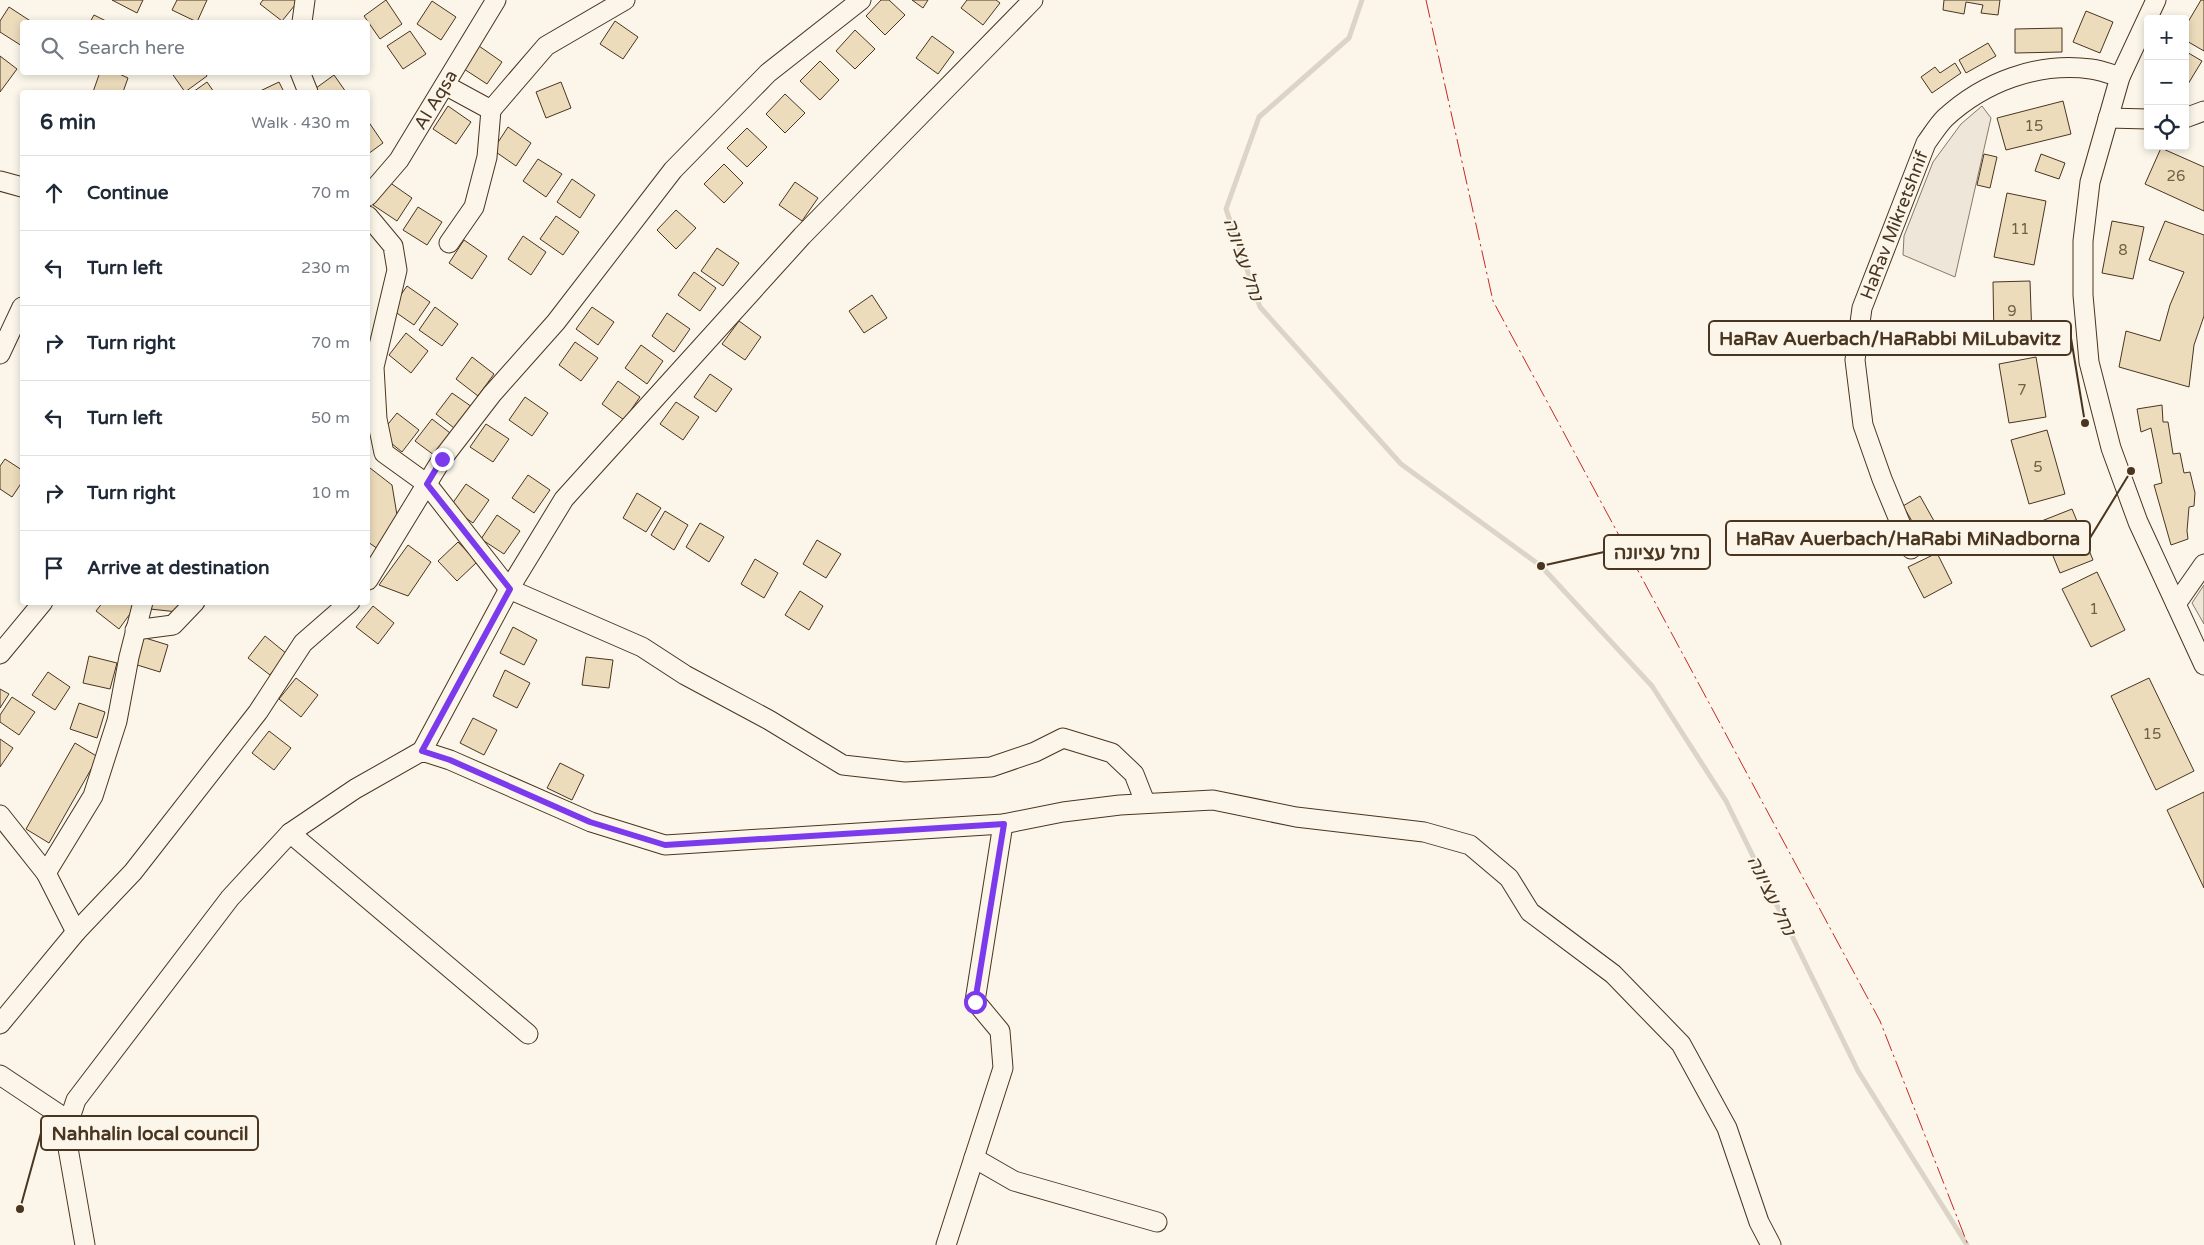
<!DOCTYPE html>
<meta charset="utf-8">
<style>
:root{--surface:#fff;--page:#f2f2f3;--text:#1f2937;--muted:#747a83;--line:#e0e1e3}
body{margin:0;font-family:"Varela Round","Noto Sans Hebrew",sans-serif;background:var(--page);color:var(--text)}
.controls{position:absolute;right:15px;top:15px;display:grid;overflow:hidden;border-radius:5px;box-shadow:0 2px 8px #0003}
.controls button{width:45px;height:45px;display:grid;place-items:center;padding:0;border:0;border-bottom:1px solid var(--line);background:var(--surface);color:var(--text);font:25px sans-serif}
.stop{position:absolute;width:15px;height:15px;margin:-11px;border:4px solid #7c3aed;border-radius:50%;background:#fff}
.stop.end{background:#7c3aed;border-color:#fff;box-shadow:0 1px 5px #0008}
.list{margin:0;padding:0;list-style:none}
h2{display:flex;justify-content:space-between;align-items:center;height:65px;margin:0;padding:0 20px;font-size:21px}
h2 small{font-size:16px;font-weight:400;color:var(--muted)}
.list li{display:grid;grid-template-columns:32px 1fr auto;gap:15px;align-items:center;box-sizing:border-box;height:75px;padding:0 20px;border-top:1px solid var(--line)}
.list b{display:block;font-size:19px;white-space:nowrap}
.list em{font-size:16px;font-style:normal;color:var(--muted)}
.icon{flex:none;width:28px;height:28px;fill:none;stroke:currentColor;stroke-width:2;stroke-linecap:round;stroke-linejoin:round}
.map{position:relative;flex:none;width:2204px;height:1245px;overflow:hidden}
.search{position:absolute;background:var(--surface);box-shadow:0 2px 8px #0003;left:20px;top:20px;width:350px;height:55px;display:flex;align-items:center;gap:12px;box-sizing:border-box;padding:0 18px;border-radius:5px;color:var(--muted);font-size:19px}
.panel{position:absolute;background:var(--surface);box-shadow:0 2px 8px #0003;left:20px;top:90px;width:350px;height:515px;border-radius:5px}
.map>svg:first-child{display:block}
.green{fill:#ede6d9;stroke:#887966}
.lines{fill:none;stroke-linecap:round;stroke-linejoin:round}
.stream{stroke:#dcd4c6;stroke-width:5}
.building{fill:#ecdcbc;stroke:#4a3520}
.minor-casing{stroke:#4a3520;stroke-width:21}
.minor{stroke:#fbf6e9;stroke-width:19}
.power{stroke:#c62828;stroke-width:1;stroke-dasharray:18 4 2.5 4;stroke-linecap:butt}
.route{stroke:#7c3aed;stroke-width:6}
.labels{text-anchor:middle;stroke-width:4;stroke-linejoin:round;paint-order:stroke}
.number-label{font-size:15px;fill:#725f47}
.street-label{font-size:18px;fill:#4a3520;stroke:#fbf6e9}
.water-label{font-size:19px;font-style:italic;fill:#4a3520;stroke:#fbf6e9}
.leader{fill:none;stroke:#4a3520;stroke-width:2}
.callout-dot{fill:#4a3520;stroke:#fbf6e9;stroke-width:2}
.callout{fill:#fbf6e9;stroke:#4a3520;stroke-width:2}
.callout-label{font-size:19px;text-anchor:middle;font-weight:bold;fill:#4a3520}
</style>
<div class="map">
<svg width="2204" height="1245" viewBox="0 0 2204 1245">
<rect width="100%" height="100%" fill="#fbf6e9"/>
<!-- green -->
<g class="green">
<path d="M1982,106l9,12 -36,159 -52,-22 1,-19 29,-74 28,-38z"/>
<path d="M2204,585v39l-12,-21z"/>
</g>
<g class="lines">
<!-- stream -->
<path class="stream" d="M1362,0l-13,38 -90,79 -33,92 34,98 141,157 140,102 111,120 74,115 132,270 109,174"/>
</g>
<!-- building -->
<g class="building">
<path d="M112,0h31l-6,13z"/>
<path d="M177,0h30l-10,22 -25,-12z"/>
<path d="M263,0h36l-17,21 -22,-17z"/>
<path d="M386,0l16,24 -22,15 -16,-23z"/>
<path d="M881,0h8l16,15 -20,20 -19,-19z"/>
<path d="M912,0h16l-5,8z"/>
<path d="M967,0h29l4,3 -17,22 -22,-17z"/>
<path d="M1944,0h56l-2,15 -17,-2 2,-8 -17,-3 -2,12 -21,-4z"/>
<path d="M2201,0h3v51l-19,-11v-13z"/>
<path d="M432,1l24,16 -15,23 -24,-16z"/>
<path d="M9,7l23,15h-10v24l-22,-14v-11z"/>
<path d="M2086,11l27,11 -13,31 -27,-11z"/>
<path d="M94,15l14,7h-18z"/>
<path d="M615,21l23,16 -15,22 -23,-15z"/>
<path d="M2062,28v24l-47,1v-24z"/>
<path d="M855,30l20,19 -20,20 -19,-18z"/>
<path d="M410,31l16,23 -23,15 -16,-23z"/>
<path d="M932,36l22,16 -16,22 -22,-16z"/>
<path d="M1988,43l8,13 -30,17 -7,-13z"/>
<path d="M479,46l23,16 -15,22 -23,-15z"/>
<path d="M2185,51l17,10 -17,28z"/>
<path d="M0,56l17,13 -17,23z"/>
<path d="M820,61l19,19 -19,20 -20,-19z"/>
<path d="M1955,63l6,10 -29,20 -11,-16 14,-10 5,6z"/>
<path d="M100,72h15l13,6 -5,14h-30z"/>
<path d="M171,72h34l2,4 -22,16z"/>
<path d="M334,75l12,17h-33l-1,-1z"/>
<path d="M207,82l7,10h-21z"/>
<path d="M279,82l5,10h-26z"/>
<path d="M561,82l10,26 -25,10 -10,-26z"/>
<path d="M785,94l20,19 -20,20 -19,-19z"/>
<path d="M2063,101l8,33 -65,16 -9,-32z"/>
<path d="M448,106l23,16 -15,22 -23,-15z"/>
<path d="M368,121l15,22 -15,11z"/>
<path d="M508,127l23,16 -15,23 -23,-16z"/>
<path d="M747,128l20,19 -20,20 -20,-19z"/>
<path d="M2161,148l43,19v44l-59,-27z"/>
<path d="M1984,154l13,3 -7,31 -13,-3z"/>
<path d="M2041,154l24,9 -6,16 -24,-8z"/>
<path d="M538,159l24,15 -16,23 -23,-16z"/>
<path d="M724,164l19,19 -19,20 -20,-19z"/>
<path d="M572,179l23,16 -15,23 -23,-16z"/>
<path d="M389,182l23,16 -15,23 -24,-16z"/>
<path d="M795,182l23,16 -16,23 -23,-16z"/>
<path d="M2007,193l39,8 -12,64 -40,-8z"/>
<path d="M418,207l24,15 -15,23 -24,-15z"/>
<path d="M676,210l20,18 -20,21 -19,-19z"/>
<path d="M556,216l23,16 -16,23 -23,-16z"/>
<path d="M2112,221l32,6 -11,52 -31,-6z"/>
<path d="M2165,221l39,14v81l-10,29 -5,42 -70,-20 7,-36 34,10 10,-36 14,-33 -35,-12z"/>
<path d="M523,236l23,16 -15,23 -23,-16z"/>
<path d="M464,240l23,16 -15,23 -23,-16z"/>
<path d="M717,248l22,15 -16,23 -22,-15z"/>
<path d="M694,272l22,16 -16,23 -22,-16z"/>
<path d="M2030,281l2,58 -38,1 -1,-58z"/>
<path d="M407,286l23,16 -16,23 -23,-16z"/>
<path d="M872,295l15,23 -23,15 -15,-22z"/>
<path d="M435,307l23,17 -16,22 -23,-16z"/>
<path d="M592,307l22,15 -16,23 -22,-16z"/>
<path d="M667,313l23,16 -16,23 -22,-16z"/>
<path d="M739,321l22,16 -16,23 -23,-16z"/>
<path d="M406,333l22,18 -17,22 -22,-18z"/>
<path d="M575,342l23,16 -17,23 -22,-16z"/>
<path d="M641,345l22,16 -16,23 -22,-16z"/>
<path d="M472,357l22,17 -16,22 -22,-17z"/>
<path d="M2036,357l10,60 -37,6 -10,-59z"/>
<path d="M710,374l22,15 -16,23 -22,-15z"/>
<path d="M618,381l22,16 -16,23 -22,-16z"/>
<path d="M452,393l23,16 -17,22 -22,-17z"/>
<path d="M525,397l23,16 -16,23 -23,-16z"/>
<path d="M676,402l23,15 -16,23 -23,-16z"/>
<path d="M2162,405l1,17h5l5,32 7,-1 4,20 6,-1 5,21 -1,13 -5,1 -2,24 1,8 -17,6 -17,-60 8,-2 -11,-55 -10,4 -4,-23z"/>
<path d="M397,413l22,17 -17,22 -22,-18z"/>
<path d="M432,419l22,17 -16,22 -23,-17z"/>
<path d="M486,424l23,15 -16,23 -23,-15z"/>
<path d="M2047,430l18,64 -36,10 -18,-64z"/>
<path d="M5,459l17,11v12l-10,15 -12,-8v-23z"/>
<path d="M370,468l22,17 5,30 -19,34 -10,-7v-71z"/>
<path d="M528,475l22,15 -16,23 -22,-15z"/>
<path d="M466,484l23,16 -16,23 -23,-16z"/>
<path d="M637,493l24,15 -15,24 -23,-14z"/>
<path d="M1920,496l18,32 -16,10 -19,-32z"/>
<path d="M2072,509l21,51 -33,13 -21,-51z"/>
<path d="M665,511l23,14 -14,25 -23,-15z"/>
<path d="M497,515l23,16 -16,23 -23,-15z"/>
<path d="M700,523l24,14 -15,25 -23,-15z"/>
<path d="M817,540l24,14 -15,24 -23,-14z"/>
<path d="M458,542l19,20 -20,19 -19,-20z"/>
<path d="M408,545l23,17 -23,34 -29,-11z"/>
<path d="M1937,553l15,30 -28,15 -16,-31z"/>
<path d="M755,559l23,14 -14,25 -23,-14z"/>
<path d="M2097,572l28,58 -34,17 -29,-58z"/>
<path d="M800,591l23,15 -14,24 -24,-15z"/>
<path d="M103,602h27l5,5 -16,22 -23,-18z"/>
<path d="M151,602h28l-1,10 -28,-3z"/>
<path d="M373,606l21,17 -16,21 -22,-17z"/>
<path d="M513,627l24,13 -13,25 -24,-12z"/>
<path d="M265,636l22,18 -17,21 -22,-17z"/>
<path d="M142,637l26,8 -8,27 -26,-8z"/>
<path d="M89,656l28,7 -7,26 -27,-6z"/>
<path d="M586,657l27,3 -4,28 -27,-3z"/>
<path d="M505,670l25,13 -13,25 -24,-12z"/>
<path d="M48,672l22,15 -15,23 -23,-15z"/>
<path d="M296,678l22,17 -17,22 -22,-18z"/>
<path d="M2149,678l45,93 -38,19 -45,-94z"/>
<path d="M0,689l9,5 -9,14z"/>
<path d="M12,697l23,15 -16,23 -19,-13v-7z"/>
<path d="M79,703l26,9 -8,26 -27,-9z"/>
<path d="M473,718l24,12 -13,25 -24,-12z"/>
<path d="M269,731l22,17 -17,22 -22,-17z"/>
<path d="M0,739l13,9 -13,19z"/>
<path d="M75,743l23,14 -49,86 -23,-14z"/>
<path d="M560,763l24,12 -12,25 -25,-12z"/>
<path d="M2204,792v96l-37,-78z"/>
</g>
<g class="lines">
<!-- minor casing -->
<g class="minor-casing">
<g id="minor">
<path d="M2156,0l-36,77 -30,105 -7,59v54l6,67 22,86 27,74 66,143"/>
<path d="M302,22l3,-22"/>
<path d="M300,72l8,20"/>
<path d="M445,85l46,25 55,-64 79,-46"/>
<path d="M2108,118l40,1"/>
<path d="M2185,118l19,-7"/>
<path d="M0,181l22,6"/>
<path id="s1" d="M368,196l31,-36 97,-160"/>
<path d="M368,216l25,30 4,24 -23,97 3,52 7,34 43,31 82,105 133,58 43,28 84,45 74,45 62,7 86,-5 44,-15 28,-14 49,15 22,21 11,28"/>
<path d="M449,243l25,-36 13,-50 4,-47"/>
<path d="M0,354l22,-47"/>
<path id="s2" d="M1911,549l-29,-70 -19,-54 -8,-65 7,-52 64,-165c6,-8 12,-18 19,-25 39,-36 92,-56 146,-49 9,1 20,5 29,8"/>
<path d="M368,580l74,-121 50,-65 64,-72 117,-152 95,-97 93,-73"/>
<path d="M2176,604l28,-40"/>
<path d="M135,630l38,-5 22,-23"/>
<path d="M0,654l43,-52"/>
<path d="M422,751l87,-162 55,-90 238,-263 231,-236"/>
<path d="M0,815l46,58"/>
<path d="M290,833l238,201"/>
<path d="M76,932l-30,-59 47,-77 24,-75 12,-64 14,-55"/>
<path d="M0,1024l76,-92 57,-60 125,-160 45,-69 47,-41"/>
<path d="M0,1075l69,46"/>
<path d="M974,1158l40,23 143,41"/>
<path d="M85,1245l-17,-97 1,-27 7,-21 154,-202 60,-65 65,-44 67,-38 28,9 141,62 74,23 338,-21 60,-12 57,-7 93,-5 83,17 128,15 46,13 39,33 21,34 83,62 68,70 46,84 32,94 12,23"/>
<path d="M946,1245l57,-177 -3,-37 -25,-30 28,-177"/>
</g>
</g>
<!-- minor -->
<use href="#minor" class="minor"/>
<!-- power -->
<path class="power" d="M1426,0l67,301 387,720 88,224"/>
</g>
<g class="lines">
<!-- route -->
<path class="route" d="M442,459l-15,25 83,105 -88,162 28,9 140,62 75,23 339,-21 -29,178"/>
</g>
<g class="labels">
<!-- number labels -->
<g class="number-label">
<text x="2034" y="131">15</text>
<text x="2176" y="181">26</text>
<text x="2020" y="234">11</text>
<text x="2123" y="255">8</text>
<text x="2012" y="316">9</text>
<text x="2022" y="395">7</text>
<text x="2038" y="472">5</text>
<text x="2094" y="614">1</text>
<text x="2152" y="739">15</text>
</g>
<!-- street labels -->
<g class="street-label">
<text dy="6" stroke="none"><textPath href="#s1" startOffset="118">Al Aqsa</textPath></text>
<text dy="6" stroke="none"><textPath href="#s2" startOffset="340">HaRav Mikretshnif</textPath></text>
</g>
<!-- water labels -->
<g class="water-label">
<text transform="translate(1244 259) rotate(71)" y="7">נחל עציונה</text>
<text transform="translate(1772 895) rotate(64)" y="7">נחל עציונה</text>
</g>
</g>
<!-- callouts -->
<path class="leader" d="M2085 423L2071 338M2131 471L2090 538M1541 566L1604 552M20 1209L41 1133"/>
<g class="callout-dot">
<circle cx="2085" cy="423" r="5"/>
<circle cx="2131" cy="471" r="5"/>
<circle cx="1541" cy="566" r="5"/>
<circle cx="20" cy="1209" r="5"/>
</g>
<g class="callout">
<rect x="1709" y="321" width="362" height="34" rx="5"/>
<rect x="1726" y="521" width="364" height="34" rx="5"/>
<rect x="1604" y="535" width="106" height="34" rx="5"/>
<rect x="41" y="1116" width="217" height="34" rx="5"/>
</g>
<g class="callout-label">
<text x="1890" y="345">HaRav Auerbach/HaRabbi MiLubavitz</text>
<text x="1908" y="545">HaRav Auerbach/HaRabi MiNadborna</text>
<text x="1657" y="559">נחל עציונה</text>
<text x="150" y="1140">Nahhalin local council</text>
</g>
</svg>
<div class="controls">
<button>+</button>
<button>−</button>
<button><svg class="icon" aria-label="locate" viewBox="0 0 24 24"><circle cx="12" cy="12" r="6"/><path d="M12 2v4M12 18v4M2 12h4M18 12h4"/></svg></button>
</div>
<div class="stop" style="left:975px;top:1002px"></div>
<div class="stop end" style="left:442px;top:459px"></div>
<div class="search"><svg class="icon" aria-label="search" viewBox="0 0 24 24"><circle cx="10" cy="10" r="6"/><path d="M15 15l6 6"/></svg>Search here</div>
<section class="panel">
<h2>6 min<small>Walk · 430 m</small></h2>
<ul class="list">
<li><svg class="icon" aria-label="ahead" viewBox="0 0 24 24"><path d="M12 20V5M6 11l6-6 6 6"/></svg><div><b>Continue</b></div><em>70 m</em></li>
<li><svg class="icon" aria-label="left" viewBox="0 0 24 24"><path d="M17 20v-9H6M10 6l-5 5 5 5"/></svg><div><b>Turn left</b></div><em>230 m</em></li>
<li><svg class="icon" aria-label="right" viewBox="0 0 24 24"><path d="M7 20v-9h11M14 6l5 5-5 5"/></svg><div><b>Turn right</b></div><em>70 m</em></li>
<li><svg class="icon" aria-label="left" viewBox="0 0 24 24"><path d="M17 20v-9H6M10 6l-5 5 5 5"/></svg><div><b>Turn left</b></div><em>50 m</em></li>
<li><svg class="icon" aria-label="right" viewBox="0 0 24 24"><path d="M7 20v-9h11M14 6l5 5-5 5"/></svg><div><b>Turn right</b></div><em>10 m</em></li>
<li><svg class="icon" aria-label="arrive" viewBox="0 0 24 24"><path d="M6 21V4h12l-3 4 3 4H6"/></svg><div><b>Arrive at destination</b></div></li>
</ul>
</section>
</div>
